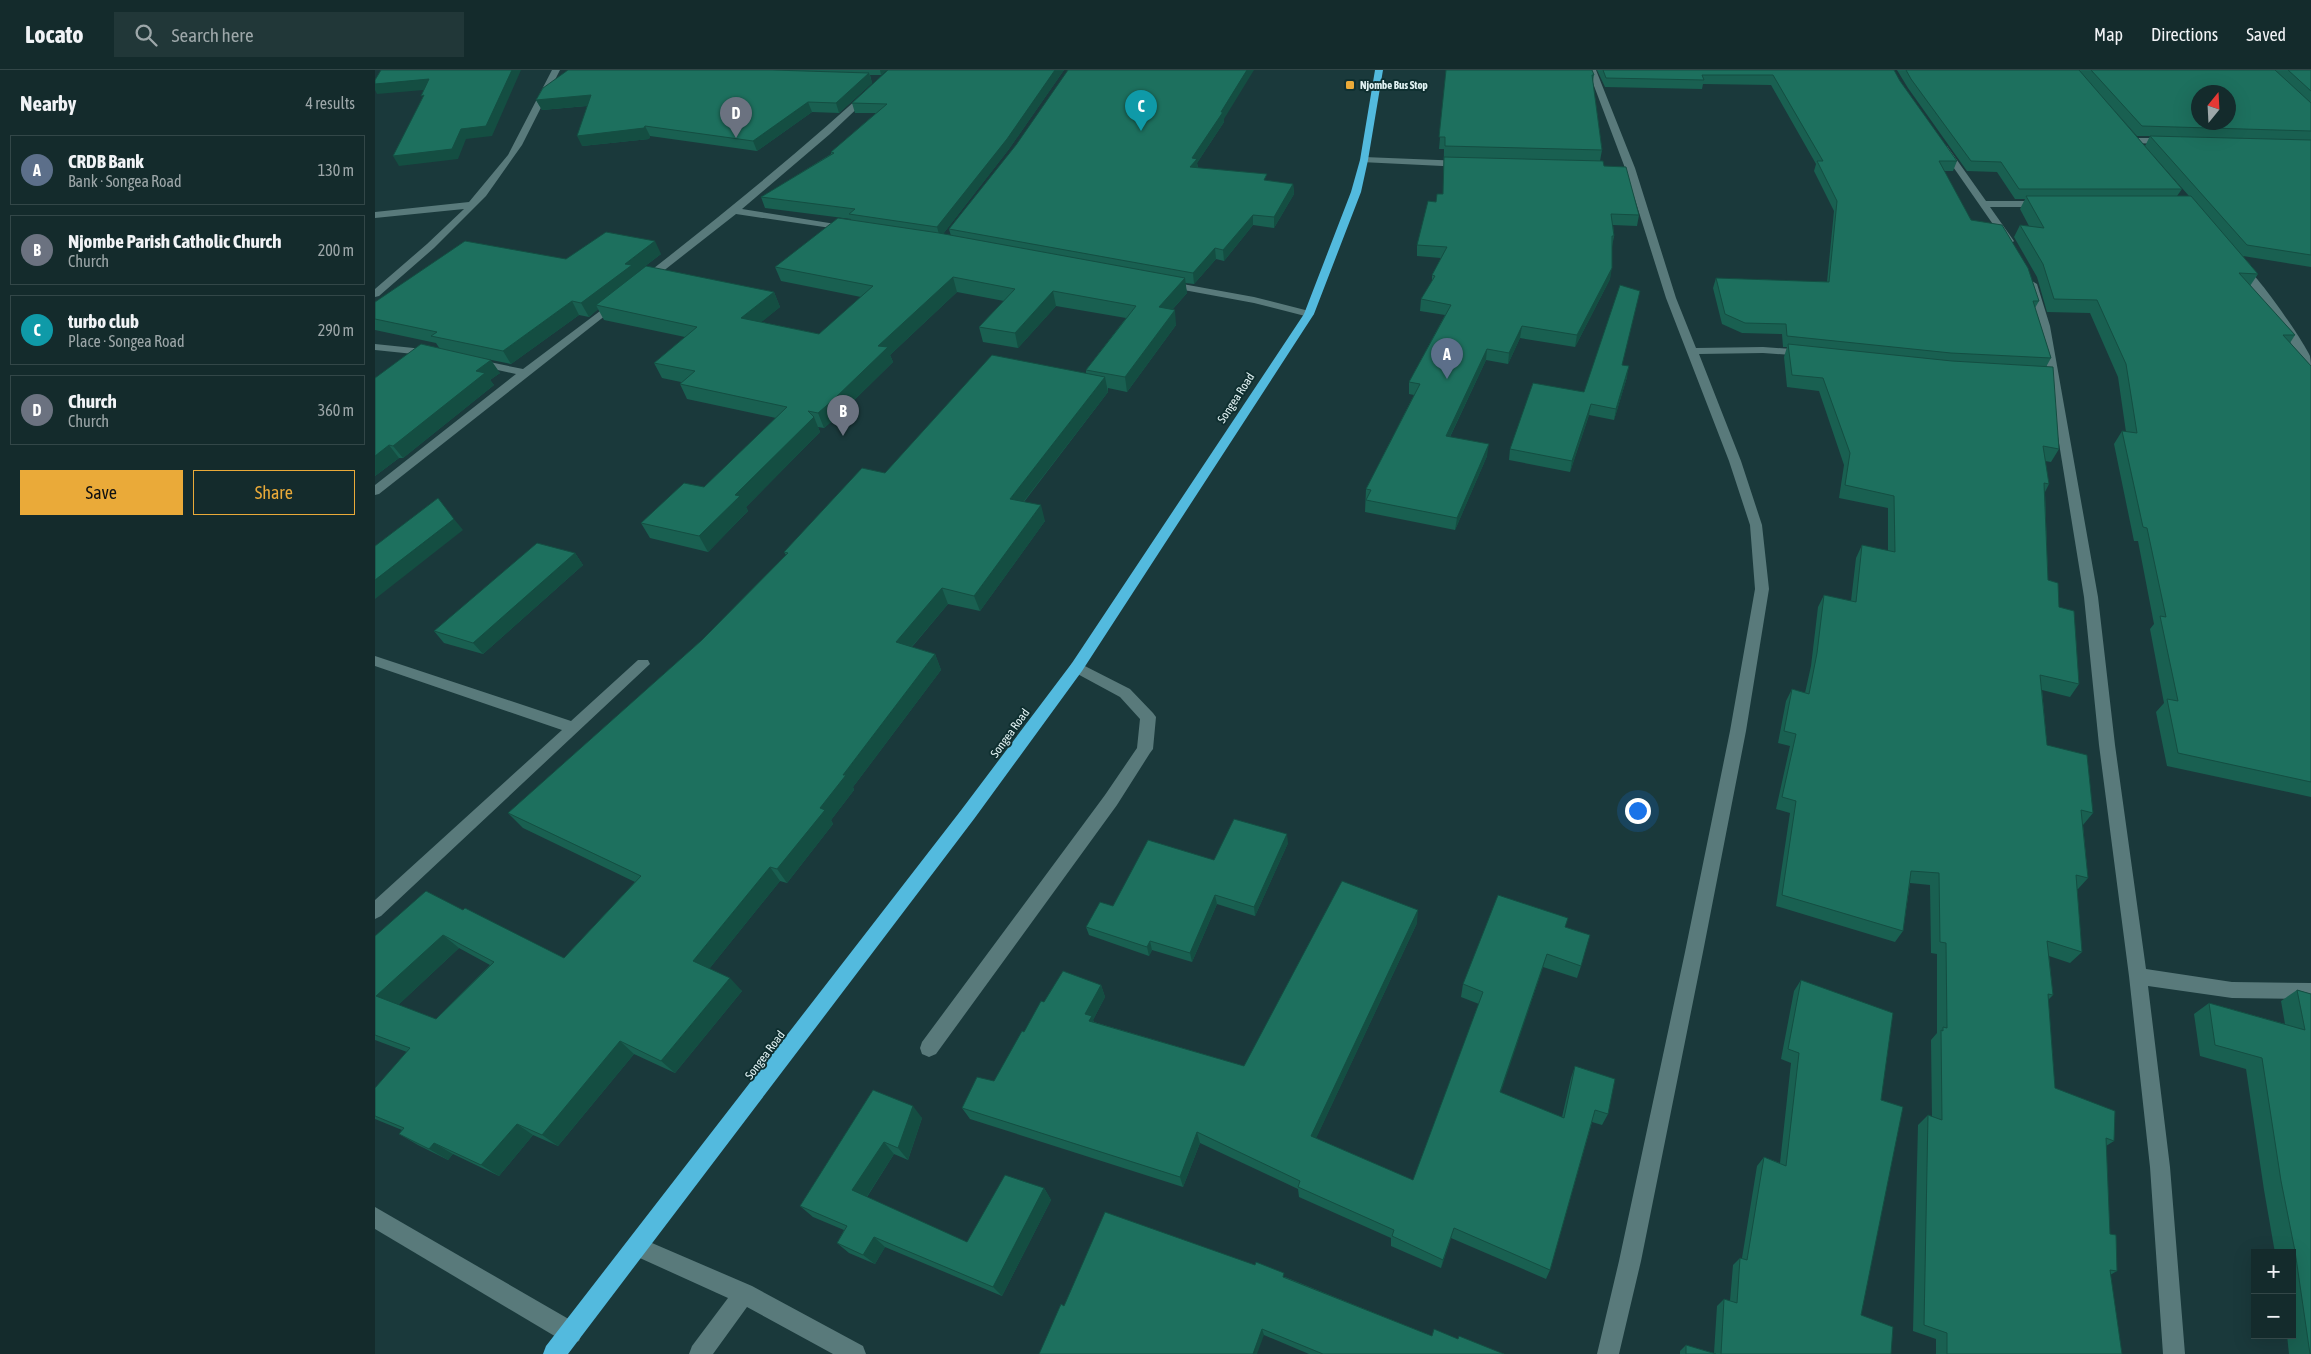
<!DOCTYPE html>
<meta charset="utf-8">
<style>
:root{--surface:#142b2c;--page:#213738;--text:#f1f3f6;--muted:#9da7a9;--line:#334748;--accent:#eaaa39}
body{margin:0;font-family:"Asap Condensed",sans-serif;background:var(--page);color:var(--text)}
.controls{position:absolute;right:15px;bottom:15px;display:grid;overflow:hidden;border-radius:0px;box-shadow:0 5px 20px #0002}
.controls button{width:45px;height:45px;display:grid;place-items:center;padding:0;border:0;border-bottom:1px solid var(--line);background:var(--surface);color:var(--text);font:25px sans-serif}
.compass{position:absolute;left:1816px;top:15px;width:45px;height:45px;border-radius:50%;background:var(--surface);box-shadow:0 5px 20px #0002;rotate:18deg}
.you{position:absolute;left:1262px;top:740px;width:18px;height:18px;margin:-12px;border:4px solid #fff;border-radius:50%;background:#1a73e8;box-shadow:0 0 0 8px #1a73e833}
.badge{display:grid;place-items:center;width:32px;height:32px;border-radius:50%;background:var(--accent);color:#fff;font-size:16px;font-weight:700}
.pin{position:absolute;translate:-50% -41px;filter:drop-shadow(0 1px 2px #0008)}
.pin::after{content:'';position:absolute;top:26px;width:18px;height:15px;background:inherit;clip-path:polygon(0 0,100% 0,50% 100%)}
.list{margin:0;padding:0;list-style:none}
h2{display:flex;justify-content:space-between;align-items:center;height:65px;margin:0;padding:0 20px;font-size:21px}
h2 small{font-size:16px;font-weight:400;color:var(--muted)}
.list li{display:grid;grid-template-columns:32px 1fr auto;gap:15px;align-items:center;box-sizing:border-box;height:70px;margin:0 10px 10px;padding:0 10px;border:1px solid var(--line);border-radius:0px}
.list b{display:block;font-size:19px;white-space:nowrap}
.list p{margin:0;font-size:16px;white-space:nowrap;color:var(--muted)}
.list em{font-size:16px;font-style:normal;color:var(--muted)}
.actions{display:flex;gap:10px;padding:15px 20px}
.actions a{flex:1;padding:11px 0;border:1px solid var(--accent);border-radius:0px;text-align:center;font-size:18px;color:var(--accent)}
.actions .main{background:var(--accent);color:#111}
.icon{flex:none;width:28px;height:28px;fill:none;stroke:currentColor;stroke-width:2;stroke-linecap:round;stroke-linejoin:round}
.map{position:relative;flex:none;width:1936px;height:1284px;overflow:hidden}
header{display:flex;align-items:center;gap:30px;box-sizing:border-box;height:70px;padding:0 25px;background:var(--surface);border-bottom:1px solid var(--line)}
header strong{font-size:24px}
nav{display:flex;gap:28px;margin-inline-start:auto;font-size:18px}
.search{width:350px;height:45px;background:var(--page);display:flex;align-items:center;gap:12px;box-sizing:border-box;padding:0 18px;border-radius:0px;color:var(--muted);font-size:19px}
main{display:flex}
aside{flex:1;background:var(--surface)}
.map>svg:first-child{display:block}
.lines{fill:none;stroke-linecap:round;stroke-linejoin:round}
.minor{fill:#597a7b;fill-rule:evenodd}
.highway{fill:#53bade;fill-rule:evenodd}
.wall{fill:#196051;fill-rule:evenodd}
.shaded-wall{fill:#144e42}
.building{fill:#1d705e;stroke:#144e42;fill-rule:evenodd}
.poi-dot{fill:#eaaa39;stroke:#0f2f30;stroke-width:2}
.labels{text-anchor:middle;stroke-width:4;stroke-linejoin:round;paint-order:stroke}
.far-poi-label{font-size:11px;font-weight:bold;fill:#e2f3f4;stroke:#0f2f30;text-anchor:start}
.street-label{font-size:12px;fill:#e2f3f4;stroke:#0f2f30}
</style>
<header>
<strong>Locato</strong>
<div class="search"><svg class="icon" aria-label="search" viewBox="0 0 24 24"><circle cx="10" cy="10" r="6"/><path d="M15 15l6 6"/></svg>Search here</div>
<nav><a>Map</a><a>Directions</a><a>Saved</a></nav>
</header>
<main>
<aside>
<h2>Nearby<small>4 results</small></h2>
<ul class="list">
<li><span class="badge" style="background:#5c6f8a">A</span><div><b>CRDB Bank</b><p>Bank · Songea Road</p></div><em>130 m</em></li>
<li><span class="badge" style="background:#6b7280">B</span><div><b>Njombe Parish Catholic Church</b><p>Church</p></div><em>200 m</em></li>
<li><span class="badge" style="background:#0f9aa8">C</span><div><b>turbo club</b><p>Place · Songea Road</p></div><em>290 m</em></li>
<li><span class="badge" style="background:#6b7280">D</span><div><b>Church</b><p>Church</p></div><em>360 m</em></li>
</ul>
<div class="actions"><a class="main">Save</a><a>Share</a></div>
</aside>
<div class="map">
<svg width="1936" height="1284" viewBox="0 0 1936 1284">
<rect width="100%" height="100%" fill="#1a393b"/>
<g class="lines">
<!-- minor -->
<g class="minor">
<path d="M177,0h8l-38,75 -36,51 -52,52 -55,48 -4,1v-8l52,-45 37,-35 -89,9v-6l94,-10 39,-47z"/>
<path d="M514,0h9l-68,64 -88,75 106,17 3,1v4l-115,-17 -88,69h-8v-4c86,-67 169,-135 249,-209z"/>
<path d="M1213,0h8l39,98 41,130 20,50 67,-1 44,3 6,3 -6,3 -44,-3 -64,1 42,107 21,64 7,64 -23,142 -43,221 -62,309 -22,93h-22l22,-93 66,-309 45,-221 25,-142 -5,-64 -21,-64 -63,-163 -41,-130z"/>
<path d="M1759,68h33l4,3 -4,3 -36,-1v-4z"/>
<path d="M1566,76h6l39,55h57l5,3 -5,3h-53l24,34 -2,2h-6l-66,-95z"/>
<path d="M989,87l99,4 4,3 -4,3 -102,-5 -1,-2z"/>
<path d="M1866,194c12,3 63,78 69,92 1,5 1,11 1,15l-4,-1 -32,-53 -39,-50z"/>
<path d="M791,211l88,16 59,15 1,2 -5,3 -55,-14 -92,-17 -1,-2z"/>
<path d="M1657,211l5,3 13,42 48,271 17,148 31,224 86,13 79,1v16l-79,-1 -84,-12 22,181 15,187h-22l-13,-187 -21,-191 -30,-231 -15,-148 -44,-271 -13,-42z"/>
<path d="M241,229l5,3 -1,2 -241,190 -4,1v-10l141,-111 -45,-10 -2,-2 2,-2 4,-1 48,10z"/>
<path d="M0,274l58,6 6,3 -6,3 -58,-6z"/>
<path d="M0,586l196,65 67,-61h10l2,4 -269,252 -6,3v-19l187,-170 -187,-64z"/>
<path d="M702,592l53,27 23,24 3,4 -3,32 -3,4 -33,52 -181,249 -7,3 -7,-3 -2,-6 2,-6 183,-247 32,-47 3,-29 -20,-22 -48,-26 -2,-4 2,-4z"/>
<path d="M0,1137l204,118 3,8 -3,8 -8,3 -8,-3 -188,-112z"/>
<path d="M263,1167l114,49 111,60 3,8h-33l-86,-47 -34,47h-24l3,-8 36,-48 -97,-44 -3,-7 3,-7z"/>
</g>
<!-- highway -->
<path class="highway" d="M1000,0h8l-15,90 -7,32 -47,122 -232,357 -108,148 -406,535h-25l3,-8 416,-537 110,-146 232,-349 47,-122 9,-32z"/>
</g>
<!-- wall -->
<g class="wall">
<path d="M193,0h319l-6,5h-11l2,8 -33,30 -27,-1 -55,39 -107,-15 -1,3 -67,7 5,-40 -45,4 -6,-10z"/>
<path d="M513,0h176l-55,79 -66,85 8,2 -2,-7 275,-110v3l-27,41 1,5 69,13 26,3 1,10 -20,34 -21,-3 -29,36 -8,-2 -22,25 -9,-1 2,10 -15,17 4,15 -49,67 -19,-4v4l-84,110 21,19 -65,90 -32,-7 -36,43 23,7 6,16 -88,117 1,3 -23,30 2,4 -46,59 -7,-2 -71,88 33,22 -67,82 -41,-19 -76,92 -25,-11 -34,41 -46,-22 -5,6 -30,-15 -19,-11 3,-4 -27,-11v-31l32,-36 -32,-12v-104l88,-26 101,48 71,-76 -112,-54 -15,-15 194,-173 84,-85 -2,-3 101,-79 201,-100v-3l40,-52 -70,-12 -38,42 -35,-6 -4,-15 25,-26 -47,-9 -67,63 3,7 -54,53 -15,13 -6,-1 2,5 -74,75 2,4 -40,41 -58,-14 -9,-15 63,-36 72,-69 -89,-19 -7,-15 1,-2 -19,-4 -8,-15 31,-26 -81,-17 -6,-11 -9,8 -10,-2 -68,49 -29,-6 18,15 -10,7 4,5 -91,73h-4l-24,18v-98l65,-29 -4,-6 -61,-13v-28l191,-43 95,-5 -25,19v1l138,18 6,15 -19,15 58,12 42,-37 -80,-16 -6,-14 76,-47v-1l-86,-11 -4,-11 70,-43v-2l45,-39h-21l-3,-10zM84,878l31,17 -54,54 -38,-14z"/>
<path d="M1071,0l148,5 -1,7 9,68 -2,11 39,54 -2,11 -24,-1 1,11 -2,11 -2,32 -35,68 -55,-9 -12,26 -22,-4 -36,77 37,19 -32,74 -90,-18 1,-23 48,-94 -5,-1v-12l36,-67 -25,-4 1,-12 11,-18v-6l9,-17 -24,-2v-11l19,-43 7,-8 1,-45h-5z"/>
<path d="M1222,0h297l6,11 57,80 -4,10h-9l27,49 68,81 -4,7 16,50 -5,9 13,82 -8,13 -6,-1 4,23 -4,8 3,88 11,27 20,77 -9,13 -28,-7 5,55 46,68 -10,12 5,53 -10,11h-1l5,63 -12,11 -21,-7 4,39 -5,5 7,88 59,53 -8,5 4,88 7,37 -7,4 12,79h-186v-15l-23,-8 5,-206 10,-10 4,2 -1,-77 6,-7v-79l-6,-1 -1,-68 -20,-2 -7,48 -8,11 -119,-36 14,-93 -14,-4 14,-63 -12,-3 8,-42 6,-12 13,4 6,-27 7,-59 6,-12 27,6 5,-43 6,-13 26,6v-43l-49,-10 5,-33 -25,-74 -32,-4 -3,-30 3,-10h-4l-1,-13 -40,-1 -20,-9 -9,-36 3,-10 111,4 7,-71 -20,-40 2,-7 -45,-79 -68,-1 -1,5 -97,-2z"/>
<path d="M1522,0h414v197l-68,-11 15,18 -8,12 45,49 -5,8 21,23v431l-144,-31 -11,-54 8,-9 -14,-74 4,-5 -16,-83h-4l-20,-97 8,-13 4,1 -8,-55 -28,-64 -43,-1 -10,-35 -23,-40 6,-12 9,1 -9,-17 5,-10h-10l-18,-27 -30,-1 -59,-83zM1734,34l28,32h13l-5,10 44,50h-12l5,-7z"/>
<path d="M1248,295l4,12 -13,43 -25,-5 -19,57 -61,-12 1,-11z"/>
<path d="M200,483l8,12 -100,89 -39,-11 -10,-12z"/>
<path d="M913,773l-33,73 -38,-12 -25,58 -40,-12 -3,6 -60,-21 -3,-8 128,-67z"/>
<path d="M1042,853l-101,215 97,42 66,-176 -18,-7 2,-13 102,-57 16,39 -4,12 -34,-11 -43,126 62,24 9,-39 4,-12 33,48 -6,11 -10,-3 -42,148 -4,9 -95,-41 -10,30 -50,-22v-8l-92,-41 -1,-8 -98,-46 -17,44 -213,-68 -8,-11 32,-27 30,-49 20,-30 57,-17 4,12 -12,23 1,2 150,44z"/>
<path d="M1426,910l80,120 -20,215 30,39h-211v-3l6,-6 28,8 3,-47 7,-7 6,2 3,-36 7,-7h2l15,-92 7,-9 16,6 11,-100 -10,-4 13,-68z"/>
<path d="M1922,920l14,4v360h-22l-2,-19h5v-82h-17l-11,-63 -18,-121 -46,-13 -6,-42 15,-11 76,21 -4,-23z"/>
<path d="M498,1020l49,28 -14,42 -14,-6 -27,43 100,45 77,-54 7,12 -49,96 -117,-49 -10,17 -26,-11 -12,-10 7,-13 -31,-13 -13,-11z"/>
<path d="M910,1207l147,59 26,3 46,15h-195l-45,-19 -200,-29z"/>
</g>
<!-- shaded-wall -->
<g class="shaded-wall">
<path d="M137,0h9l-29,66 -26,3 -8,20 -59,7 -6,-10 68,-27z"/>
<path d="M505,0h7l-6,5z"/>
<path d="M680,0h9l-55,79 -69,89 -3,-11z"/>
<path d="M872,0h7l-30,49v3l-27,41 1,6 -8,-2 2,-9z"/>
<path d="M494,3l3,10 -33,30 -3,-10z"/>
<path d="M54,9l6,10 -58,5 -2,-4v-6z"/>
<path d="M216,25l5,10 -54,5 -6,-10z"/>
<path d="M433,32l4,10 -55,39 -4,-10z"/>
<path d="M270,56l5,10 -1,3 -67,7 -5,-10z"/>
<path d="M918,114l1,10 -20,34v-11z"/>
<path d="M878,145v10l-29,36 -1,-11z"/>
<path d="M280,171l6,13 -25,19 2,5 -42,27 2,4 -9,8 -8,-14 44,-39z"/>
<path d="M840,178l1,11 -22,25 -1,-11z"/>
<path d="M1237,198l-2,11 -35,68 2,-12z"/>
<path d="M578,207l4,15 -67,63 3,7 -54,53 -15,13 -6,-15 60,-67z"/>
<path d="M810,208l2,15 -26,29 -2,-15z"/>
<path d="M678,221l3,15 -38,42 -3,-15z"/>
<path d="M399,222l6,15 -32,26 -7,-15z"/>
<path d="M197,231l7,14 -68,49 -8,-13z"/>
<path d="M800,240l1,15 -49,67 -2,-15z"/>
<path d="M1147,256l-2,12 -12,26 1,-11z"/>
<path d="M1112,279l-1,11 -41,87 1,-11z"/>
<path d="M116,290l9,13 -10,7 4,5 -91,73 -10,-12 83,-75z"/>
<path d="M1254,296l-2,11 -13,43 2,-11z"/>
<path d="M730,307l3,15 -94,122 -4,-15z"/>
<path d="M1216,334l-2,11 -19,57 2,-11z"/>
<path d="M439,347l6,15 -74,75 2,4 -40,41 -9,-16 36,-41z"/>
<path d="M1114,374l-2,12 -32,74 2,-12z"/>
<path d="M14,375l10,13 -24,18v-20z"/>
<path d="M666,435l4,16 -65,90 -6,-15z"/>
<path d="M79,449l9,11 -88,69v-19z"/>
<path d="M200,483l8,12 -100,89 -10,-11z"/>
<path d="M567,518l6,16 -45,53 -7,-15z"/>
<path d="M560,584l6,16 -88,117 1,3 -23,30 2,4 -46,59 -10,-14 66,-94z"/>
<path d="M912,764l1,9 -33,73 -1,-9z"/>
<path d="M395,797l10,14 -75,93 -12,-13z"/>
<path d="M840,825l2,9 -25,58 -2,-9z"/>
<path d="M1043,840l-1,13 -105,224 -1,-11z"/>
<path d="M68,865l16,13 -65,61 -18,-13z"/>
<path d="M775,871l2,9 -3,6 -2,-9z"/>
<path d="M1172,884l-4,13 -46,137 3,-12z"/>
<path d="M355,908l12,13 -67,82 -14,-12z"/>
<path d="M726,915l4,12 -12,23 3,9 -2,4 -9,-19z"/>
<path d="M245,971l14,13 -76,92 -16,-11z"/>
<path d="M538,1036l9,12 -14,42 -10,-12z"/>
<path d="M142,1054l16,11 -34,41 -18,-11z"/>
<path d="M822,1062l3,11 -17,44 -3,-10z"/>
<path d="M509,1072l10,12 -30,47 -12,-11z"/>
<path d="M59,1073l19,11 -5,6 -19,-11z"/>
<path d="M669,1118l7,12 -49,96 -9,-9z"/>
<path d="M1079,1158l-3,10 -10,30 2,-8z"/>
<path d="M499,1167l11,10 -10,17 -12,-9z"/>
<path d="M887,1259l2,6 -7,19h-4z"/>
</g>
<!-- building -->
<g class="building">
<path d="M6,0h131l-26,56 -25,3 -9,20 -59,7 31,-61 -3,1 8,-17 -54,5v-4z"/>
<path d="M193,0h205l96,3 -33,30 -28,-1 -55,39 -108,-15 -1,2 -67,8 14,-41 -55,5 7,-12z"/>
<path d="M513,0h167l-48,69 -70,88 -88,-13 6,-5 -94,-12 73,-44 -3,-1 56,-48 -35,-1z"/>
<path d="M693,0h179l-26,42h2l-31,46 5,1 -7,8 77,7 -3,6 29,4 -19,33 -21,-2 -30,35 -8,-2 -22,25 -244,-44 67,-84z"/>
<path d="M1071,0h146l2,5h-2l10,75 -157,-4v-9h-6z"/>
<path d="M1228,0h291l6,11 57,80h-18l32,59 31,5 26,43 11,33h-6l18,57 -100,-5 -164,-17 -1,-12 -41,-1 -20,-9 -9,-36 113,4 8,-81 -20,-40h6l-50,-86h-71l2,5 -98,-2z"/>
<path d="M1531,0h173l103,119h-163l-18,-27 -30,-1 -60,-82z"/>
<path d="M1716,0h184l36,33v28l-169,-5zM1824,22h30v30h-30z"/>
<path d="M1913,0h23v21z"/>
<path d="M1775,66l161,4v115l-64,-10z"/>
<path d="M1069,87l159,4 1,5 22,1 13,48 -28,-1 3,22h-2v32l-35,67 -55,-9 -13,27 -22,-4 -41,87 43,8 -32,74 -91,-18 5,-10 -5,-1 54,-105 -11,-2 42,-77 -30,-6 14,-23 -3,-1 15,-28 -30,-2 11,-44 8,1 1,-8h6z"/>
<path d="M1651,126h165l67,78 -19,-1 56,62h-12l28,31v416l-133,-29 -11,-54 11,2 -18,-85 6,1 -19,-89 -4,-1 -21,-96 15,2 -11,-69 -29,-64 -43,-1 -11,-35 -23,-39 24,3z"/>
<path d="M463,148l101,15 246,45 -26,29 16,3 -50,67 -39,-7 50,-64 -83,-15 -38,42 -36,-6 36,-38 -62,-12 -75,69 10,1 -55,53 -15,13 -10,-2 6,6 -79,78 5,1 -41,40 -58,-13 43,-40 20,4 83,-80 -107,-23 15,-13 -41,-8 43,-36 -101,-22 50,-39 128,26 -33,26 78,16 54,-48 -98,-19z"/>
<path d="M231,162l49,9 -30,23 7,1 -51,38 -9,-2 -69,50 -72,-15 6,-4 -62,-13v-17l90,-61 101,18z"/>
<path d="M1245,215l20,6 -18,74 7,1 -13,43 -25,-5 -19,57 -62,-12 23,-66 51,9z"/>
<path d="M46,274l70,16 -15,11 9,2 -92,73 -4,-1 -14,11v-78z"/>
<path d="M1413,274l164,17 101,6 6,82 -16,-3 6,38 -5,-1 4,97 10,3 1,24 15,4 5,73 -39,-9 7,70 40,10 6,58 -12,-3 7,68 -12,-3 6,77 -35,-11 6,54 -5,-1 7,94 60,23 -1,30 -8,-3 4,96 6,1 1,36 -7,-1 12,84h-175v-21l-23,-8 4,-210 14,5 -1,-90 2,1v-4l4,1 -1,-85 -6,-1 -1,-69 -28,-2 -8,60 -121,-36 14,-94 -14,-4 14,-63 -12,-3 8,-42 17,5 8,-41 7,-58 32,7 6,-57 33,7 -1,-56 -49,-11 5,-32 -27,-75 -31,-3z"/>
<path d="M617,285l113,22 -95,122 31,6 -67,91 -32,-8 -46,54 39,12 -92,121h3l-26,33 5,2 -48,59 -7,-2 -77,94 37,17 -69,83 -41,-20 -78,94 -25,-11 -36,41 -47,-22 -5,6 -30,-15 5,-6 -29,-12v-28l35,-40 -35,-13v-99l51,-45 37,19 2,-2 99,50 77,-82 -133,-63 194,-173 86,-87 -4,-1 78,-84 23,5zM68,865l51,27 -58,57 -60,-23z"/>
<path d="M63,428l16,21 -79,61v-34z"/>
<path d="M162,473l38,10 -102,90 -39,-12z"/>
<path d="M859,749l53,15 -33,73 -39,-12 -25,58 -40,-12 -3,6 -61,-20 14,-25 13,4 35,-66 66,20z"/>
<path d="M967,811l76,29 -107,226 102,44 70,-188 -20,-8 35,-89 70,23 -3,9 25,8 -9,31 -34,-12 -47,138 64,26 11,-52 40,13 -7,35 -13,-4 -45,160 -96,-42 -11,32 -51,-24 2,-6 -96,-43 2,-6 -103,-49 -17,45 -218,-69 15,-31 17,4 28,-50 2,1 17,-31 3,1 19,-31 38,14 -16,29 7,2 -3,5 155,45z"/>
<path d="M1426,910l92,33 -12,87 22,7 -42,208 32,12 -2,27h-170l3,-55 13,4 3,-45 7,2 17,-103 22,9 13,-113 -11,-4z"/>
<path d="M1922,920l14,4v360h-1l-15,-103 -14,-70 -19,-123 -47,-13 -6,-42 96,27z"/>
<path d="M498,1020l40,16 -15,42 -14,-6 -32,48 115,52 38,-67 39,13 -51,99 -119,-50 -11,18 -26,-12 10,-17 -47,-20z"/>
<path d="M730,1142l150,53 1,-3 28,11 -1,4 149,59 2,-7 24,10 1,-3 45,18h-181l-61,-25 -9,25h-214l22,-50 3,2z"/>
<path d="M1311,1275l30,9h-30z"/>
</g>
<!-- markers -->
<rect class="poi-dot" x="970" y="10" width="10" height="10" rx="2.5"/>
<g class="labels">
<!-- far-poi labels -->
<g class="far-poi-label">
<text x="985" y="19">Njombe Bus Stop</text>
</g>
<!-- street labels -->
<g class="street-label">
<text transform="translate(861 328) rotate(-57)" y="4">Songea Road</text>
<text transform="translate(635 663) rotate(-54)" y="4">Songea Road</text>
<text transform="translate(390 985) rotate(-53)" y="4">Songea Road</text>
</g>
</g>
</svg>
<div class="controls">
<button>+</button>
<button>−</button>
</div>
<svg class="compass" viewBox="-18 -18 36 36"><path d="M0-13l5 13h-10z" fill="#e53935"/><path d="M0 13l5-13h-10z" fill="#9da7a9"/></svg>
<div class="you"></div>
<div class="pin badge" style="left:1072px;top:309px;background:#5c6f8a">A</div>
<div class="pin badge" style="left:468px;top:366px;background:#6b7280">B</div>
<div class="pin badge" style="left:766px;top:61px;background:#0f9aa8">C</div>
<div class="pin badge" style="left:361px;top:68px;background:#6b7280">D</div>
</div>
</main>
